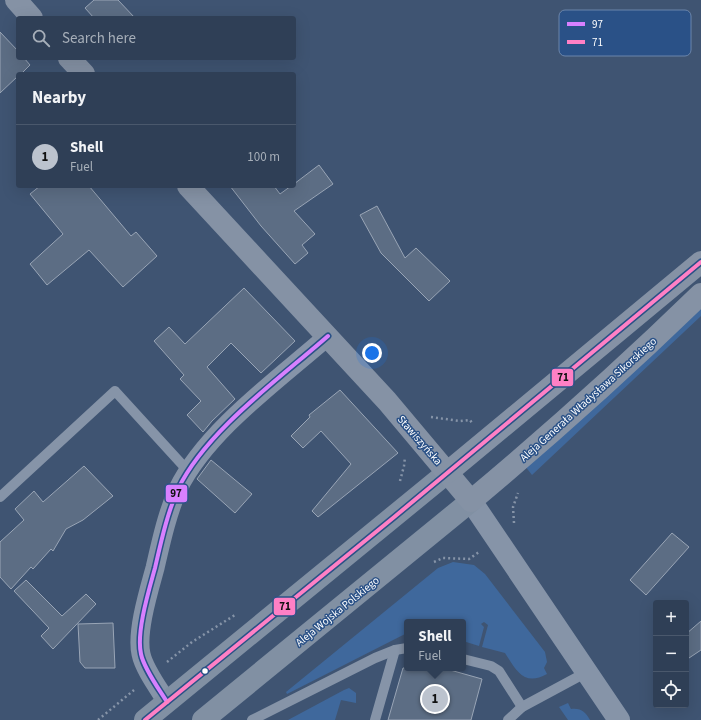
<!DOCTYPE html>
<meta charset="utf-8">
<style>
:root{--surface:#2f3f56;--page:#37465c;--text:#f1f3f6;--muted:#a7afb9;--line:#4a586c;--accent:#bcc3ce}
body{margin:0;font-family:"Source Sans 3",sans-serif;background:var(--page);color:var(--text)}
.controls{position:absolute;right:12px;bottom:12px;display:grid;overflow:hidden;border-radius:4px;box-shadow:0 4px 16px #0002}
.controls button{width:36px;height:36px;display:grid;place-items:center;padding:0;border:0;border-bottom:1px solid var(--line);background:var(--surface);color:var(--text);font:20px sans-serif}
.you{position:absolute;left:372px;top:353px;width:14px;height:14px;margin:-10px;border:3px solid #fff;border-radius:50%;background:#1a73e8;box-shadow:0 0 0 6px #1a73e833}
.badge{display:grid;place-items:center;width:26px;height:26px;border-radius:50%;background:var(--accent);color:#111;font-size:13px;font-weight:700}
.pin{position:absolute;translate:-50% -50%;border:2px solid #fff;box-shadow:0 1px 4px #0006}
.popup{position:absolute;left:404px;top:619px;width:62px;height:52px;box-sizing:border-box;display:grid;place-content:center;border-radius:4px;background:var(--surface);filter:drop-shadow(0 1px 3px #0005);font-size:13px;white-space:nowrap;color:var(--muted)}
.popup b{font-size:15px;color:var(--text)}
.popup::after{content:'';position:absolute;left:50%;top:100%;margin-left:-8px;border:8px solid transparent;border-top-color:var(--surface)}
.list{margin:0;padding:0;list-style:none}
h2{display:flex;justify-content:space-between;align-items:center;height:52px;margin:0;padding:0 16px;font-size:17px}
h2 small{font-size:13px;font-weight:400;color:var(--muted)}
.list li{display:grid;grid-template-columns:26px 1fr auto;gap:12px;align-items:center;box-sizing:border-box;height:64px;padding:0 16px;border-top:1px solid var(--line)}
.list b{display:block;font-size:15px;white-space:nowrap}
.list p{margin:0;font-size:13px;white-space:nowrap;color:var(--muted)}
.list em{font-size:13px;font-style:normal;color:var(--muted)}
.icon{flex:none;width:22px;height:22px;fill:none;stroke:currentColor;stroke-width:2;stroke-linecap:round;stroke-linejoin:round}
.map{position:relative;flex:none;width:701px;height:720px;overflow:hidden}
.search{position:absolute;background:var(--surface);box-shadow:0 4px 16px #0002;left:16px;top:16px;width:280px;height:44px;display:flex;align-items:center;gap:10px;box-sizing:border-box;padding:0 14px;border-radius:4px;color:var(--muted);font-size:15px}
.panel{position:absolute;background:var(--surface);box-shadow:0 4px 16px #0002;left:16px;top:72px;width:280px;height:116px;border-radius:4px}
.map>svg:first-child{display:block}
.green{fill:#3f689c}
.building{fill:#5c6d84;stroke:#99a5b6}
.lines{fill:none;stroke-linecap:round;stroke-linejoin:round}
.path{stroke:#8694a8;stroke-width:2.5;stroke-dasharray:2 3;stroke-linecap:butt}
.service{stroke:#8694a8;stroke-width:10}
.minor{stroke:#8694a8;stroke-width:19}
.tertiary{stroke:#8694a8;stroke-width:22}
.secondary{stroke:#8190a3;stroke-width:22}
.primary{stroke:#8592a5;stroke-width:22}
.bus-1-casing{stroke:#2a5187;stroke-width:7}
.bus-2-casing{stroke:#2a5187;stroke-width:7}
.bus-1{stroke:#d880ff;stroke-width:4}
.bus-2{stroke:#ff80c5;stroke-width:4}
.bus-dot{fill:#fff;stroke:#2a5187;stroke-width:1.5}
.labels{text-anchor:middle;stroke-width:3;stroke-linejoin:round;paint-order:stroke}
.street-label{font-size:11px;fill:#fff;stroke:#2a5187}
.key{fill:#2a5187;stroke:#6a85ab;stroke-width:1}
.key-label{font-size:11px;fill:#fff}
.line-badge{stroke:#2a5187;stroke-width:1.5}
.pale-badge-label{font-size:11px;text-anchor:middle;font-weight:bold;fill:#111}
</style>
<div class="map">
<svg width="701" height="720" viewBox="0 0 701 720">
<rect width="100%" height="100%" fill="#3f5472"/>
<!-- green -->
<g class="green">
<path d="M701,303v13l-169,159 -7,-9z"/>
<path d="M453,562l21,3 11,9 60,78 2,10 -3,6 3,6c-23,13 -31,-4 -42,-21l-23,-6 6,-22 -4,-3 -3,2 3,3 -5,19 -16,-5v-19h-56v11l-120,61 -1,-2 152,-124z"/>
<path d="M349,688l7,5v10l-15,-3 -6,20h-47l56,-30z"/>
<path d="M568,703l3,6c11,-1 14,3 19,11h-22l-9,-13z"/>
</g>
<!-- building -->
<g class="building">
<path d="M94,0h24l17,18h-41l-9,-10z"/>
<path d="M0,32l18,19v7h6l6,7 -9,9h-3v2l-18,17z"/>
<path d="M319,165l14,19 -39,27 21,23 -13,11 6,8 -13,11 -34,-38 -31,-40h44l6,8 11,-8h3v-2z"/>
<path d="M40,186h49l42,50 5,-4 21,24 -34,31 -34,-37 -42,35 -17,-21 33,-30 -33,-40z"/>
<path d="M377,206l28,52 11,-10 34,33 -21,20 -48,-48 -21,-38z"/>
<path d="M244,288l51,53 -34,32 -30,-30 -24,24 28,32 -23,22 -9,11 -16,-17 14,-14 -21,-22 4,-4 -30,-34 15,-14 16,17z"/>
<path d="M340,390l58,63 -80,64 -6,-6 39,-47 -30,-33 -18,17 -12,-12 19,-19 -1,-2z"/>
<path d="M211,460l41,34 -17,19 -38,-34z"/>
<path d="M84,466l29,30 -30,24 -17,9 -13,22 -2,-2 -18,20 -2,-2 -20,22 -11,-12v-35l24,-22 -9,-11 19,-18 9,11z"/>
<path d="M672,533l17,14 -43,48 -16,-15z"/>
<path d="M26,580l36,36 24,-22 10,10 -43,45 -12,-13 8,-8 -35,-37z"/>
<path d="M701,621v29l-15,10v-26z"/>
<path d="M113,623l2,45h-30l-5,-6 -2,-38z"/>
<path d="M403,668h40l39,11 -11,41h-83z"/>
</g>
<g class="lines">
<!-- path -->
<g class="path">
<path d="M431,417l29,4 10,-1 2,3"/>
<path d="M400,481l4,-15 1,-9"/>
<path d="M514,523l-1,-16 5,-14"/>
<path d="M434,562l9,-4 26,1 10,-7"/>
<path d="M167,662l25,-20 43,-27"/>
<path d="M98,720l36,-30"/>
</g>
<!-- service -->
<g class="service">
<path d="M0,497l115,-106 73,80"/>
<path d="M463,659l28,7 8,5 23,36"/>
<path d="M252,720l123,-62 20,-8 12,-2"/>
<path d="M375,720l20,-70"/>
<path d="M508,720l14,-13 65,-35"/>
</g>
<!-- minor -->
<path class="minor" d="M167,702c-8,-13 -23,-33 -26,-48 -5,-22 8,-64 14,-86 6,-26 12,-54 23,-79 28,-58 101,-110 150,-153"/>
<!-- tertiary -->
<path class="tertiary" d="M471,501l148,219"/>
<!-- secondary -->
<g class="secondary">
<path d="M145,720l303,-248"/>
<path d="M203,720l268,-219"/>
</g>
<!-- primary -->
<g class="primary">
<path d="M16,0l16,18"/>
<path d="M69,58l15,16"/>
<path d="M188,186l199,215 84,100c79,-66 156,-135 230,-207"/>
<path d="M448,472l253,-210"/>
</g>
<!-- bus-1 casing -->
<g class="bus-1-casing">
<path id="bus-1" d="M167,702c-8,-13 -23,-33 -26,-48 -5,-22 8,-64 14,-86 6,-26 12,-54 23,-79 28,-58 101,-110 150,-153"/>
</g>
<!-- bus-2 casing -->
<g class="bus-2-casing">
<path id="bus-2" d="M145,720l248,-202 308,-256"/>
</g>
<!-- bus-1 -->
<use href="#bus-1" class="bus-1"/>
<!-- bus-2 -->
<use href="#bus-2" class="bus-2"/>
</g>
<!-- markers -->
<circle class="bus-dot" cx="205" cy="671" r="3.5"/>
<g class="labels">
<!-- street labels -->
<g class="street-label">
<text transform="translate(588 399) rotate(-42)" y="4">Aleja Generała Władysława Sikorskiego</text>
<text transform="translate(420 440) rotate(49)" y="4">Stawiszyńska</text>
<text transform="translate(337 611) rotate(-39)" y="4">Aleja Wojska Polskiego</text>
</g>
</g>
<!-- legend -->
<rect x="559" y="10" width="132" height="46" rx="6" class="key"/>
<rect x="567" y="22" width="18" height="4" fill="#d880ff"/>
<rect x="567" y="40" width="18" height="4" fill="#ff80c5"/>
<g class="key-label">
<text x="592" y="28">97</text>
<text x="592" y="46">71</text>
</g>
<g class="line-badge">
<rect x="551" y="368" width="23" height="19" rx="4" fill="#ff80c5"/>
<rect x="165" y="484" width="23" height="19" rx="4" fill="#d880ff"/>
<rect x="273" y="597" width="23" height="19" rx="4" fill="#ff80c5"/>
</g>
<g class="pale-badge-label">
<text x="563" y="381">71</text>
<text x="176" y="497">97</text>
<text x="285" y="610">71</text>
</g>
</svg>
<div class="controls">
<button>+</button>
<button>−</button>
<button><svg class="icon" aria-label="locate" viewBox="0 0 24 24"><circle cx="12" cy="12" r="6"/><path d="M12 2v4M12 18v4M2 12h4M18 12h4"/></svg></button>
</div>
<div class="you"></div>
<div class="pin badge" style="left:435px;top:699px">1</div>
<div class="popup"><b>Shell</b>Fuel</div>
<div class="search"><svg class="icon" aria-label="search" viewBox="0 0 24 24"><circle cx="10" cy="10" r="6"/><path d="M15 15l6 6"/></svg>Search here</div>
<section class="panel">
<h2>Nearby<small></small></h2>
<ul class="list">
<li><span class="badge">1</span><div><b>Shell</b><p>Fuel</p></div><em>100 m</em></li>
</ul>
</section>
</div>
